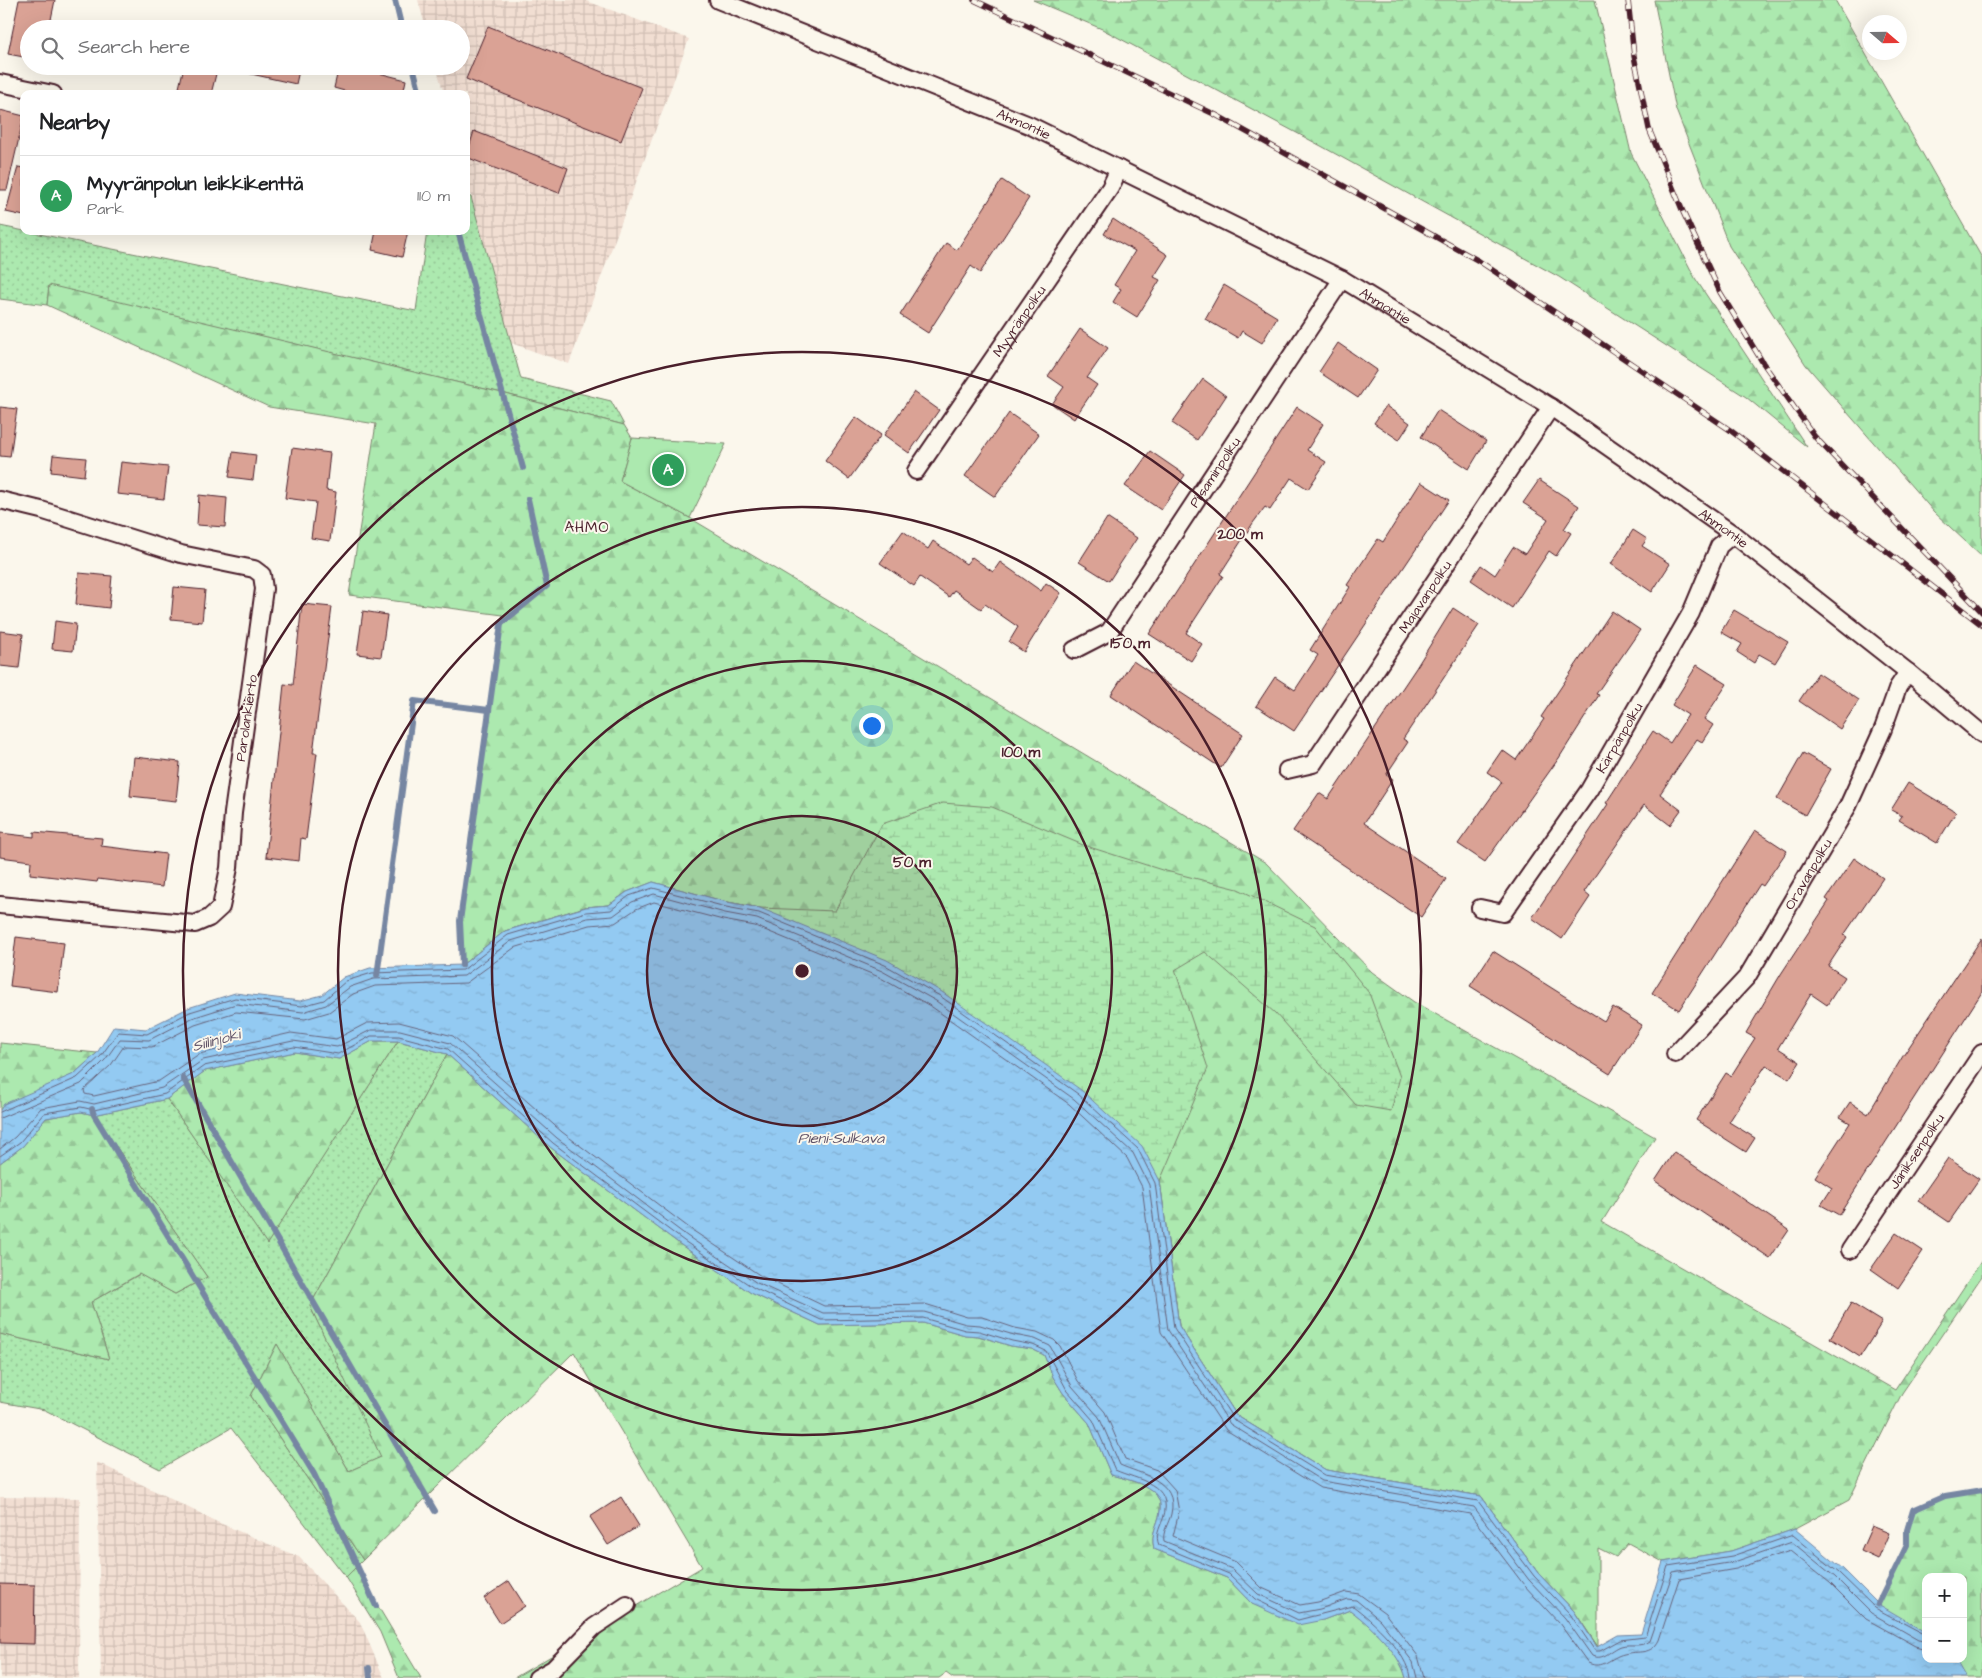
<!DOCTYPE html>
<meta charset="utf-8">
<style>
:root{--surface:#fff;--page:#f2f2f2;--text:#202124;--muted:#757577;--line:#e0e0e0;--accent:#4a1f2b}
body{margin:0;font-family:"Architects Daughter",sans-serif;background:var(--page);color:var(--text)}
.controls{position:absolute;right:15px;bottom:15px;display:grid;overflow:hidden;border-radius:10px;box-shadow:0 5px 20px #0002}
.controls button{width:45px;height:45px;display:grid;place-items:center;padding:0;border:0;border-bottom:1px solid var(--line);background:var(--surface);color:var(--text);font:25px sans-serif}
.compass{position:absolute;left:1862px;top:15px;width:45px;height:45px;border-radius:50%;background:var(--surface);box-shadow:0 5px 20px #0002;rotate:110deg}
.you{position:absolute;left:871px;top:725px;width:18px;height:18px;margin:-12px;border:4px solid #fff;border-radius:50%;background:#1a73e8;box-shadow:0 0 0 8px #1a73e833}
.badge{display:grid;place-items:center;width:32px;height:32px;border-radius:50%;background:var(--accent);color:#fff;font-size:16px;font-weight:700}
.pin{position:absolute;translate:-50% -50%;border:2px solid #fff;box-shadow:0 1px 5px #0006}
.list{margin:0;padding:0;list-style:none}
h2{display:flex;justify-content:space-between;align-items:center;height:65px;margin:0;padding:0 20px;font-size:21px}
h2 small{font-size:16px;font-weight:400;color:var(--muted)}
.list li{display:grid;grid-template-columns:32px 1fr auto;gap:15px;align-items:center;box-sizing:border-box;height:80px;padding:0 20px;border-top:1px solid var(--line)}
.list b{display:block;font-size:19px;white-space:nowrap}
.list p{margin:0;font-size:16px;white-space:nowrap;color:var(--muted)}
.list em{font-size:16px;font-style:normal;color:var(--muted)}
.icon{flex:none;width:28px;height:28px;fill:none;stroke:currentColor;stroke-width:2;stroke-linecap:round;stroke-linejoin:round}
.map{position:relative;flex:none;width:1982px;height:1678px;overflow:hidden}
.search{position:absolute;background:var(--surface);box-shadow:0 5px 20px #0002;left:20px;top:20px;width:450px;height:55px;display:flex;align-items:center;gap:12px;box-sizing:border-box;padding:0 18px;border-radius:28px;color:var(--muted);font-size:19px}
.panel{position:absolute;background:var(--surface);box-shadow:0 5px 20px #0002;left:20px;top:90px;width:450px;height:145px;border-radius:10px}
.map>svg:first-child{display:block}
.industrial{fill:url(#industrial-grid)}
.grass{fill:url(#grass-dots);stroke:#7b846d}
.forest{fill:url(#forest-firs);stroke:#7b846d}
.wetland{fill:url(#wetland-marsh);stroke:#7b846d}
.green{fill:#ace9af;stroke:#7b846d}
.water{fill:url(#water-ripples);stroke:#7686a2}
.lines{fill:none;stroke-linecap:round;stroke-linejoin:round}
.shore{stroke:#67637b;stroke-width:1}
.stream{stroke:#7686a2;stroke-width:6}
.building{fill:#daa295;stroke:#4a1f2b}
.street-casing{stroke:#4a1f2b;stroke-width:20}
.street{stroke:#fbf7ec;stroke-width:16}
.rail-casing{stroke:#4a1f2b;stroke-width:5.5}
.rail{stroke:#fbf7ec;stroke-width:4;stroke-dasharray:11;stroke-linecap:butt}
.ring{fill:none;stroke:#4a1f2b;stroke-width:2.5}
.labels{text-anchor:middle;stroke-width:4;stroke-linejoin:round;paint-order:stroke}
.street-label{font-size:14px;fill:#4a1f2b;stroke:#fbf7ec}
.neighbourhood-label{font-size:15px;letter-spacing:1px;fill:#4a1f2b;stroke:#fbf7ec}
.water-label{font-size:15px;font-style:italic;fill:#605267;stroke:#fbf7ec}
.centre{fill:#4a1f2b;stroke:#fbf7ec;stroke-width:2.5}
.ring-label{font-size:15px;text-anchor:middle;font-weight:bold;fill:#4a1f2b;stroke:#fbf7ec;stroke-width:4;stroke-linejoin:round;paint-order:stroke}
</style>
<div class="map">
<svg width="1982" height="1678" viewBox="0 0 1982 1678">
<defs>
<pattern id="industrial-grid" width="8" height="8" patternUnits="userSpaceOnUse" patternTransform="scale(1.25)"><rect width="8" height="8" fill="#f1ded2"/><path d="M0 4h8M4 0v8" fill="none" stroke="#d0beb4"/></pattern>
<pattern id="grass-dots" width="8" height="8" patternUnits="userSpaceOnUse" patternTransform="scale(1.25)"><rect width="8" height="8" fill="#ace9af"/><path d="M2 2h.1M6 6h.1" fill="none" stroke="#96c797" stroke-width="1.8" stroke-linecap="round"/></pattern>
<pattern id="forest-firs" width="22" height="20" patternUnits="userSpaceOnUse" patternTransform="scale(1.25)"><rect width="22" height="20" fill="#ace9af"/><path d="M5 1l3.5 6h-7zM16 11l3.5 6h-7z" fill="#96c797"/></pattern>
<pattern id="wetland-marsh" width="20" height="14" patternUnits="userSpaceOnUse" patternTransform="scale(1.25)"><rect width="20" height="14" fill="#ace9af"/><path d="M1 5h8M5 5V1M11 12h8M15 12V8" fill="none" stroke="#96c797"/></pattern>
<pattern id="water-ripples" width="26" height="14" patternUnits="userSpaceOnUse" patternTransform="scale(1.25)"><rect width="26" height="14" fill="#93caf2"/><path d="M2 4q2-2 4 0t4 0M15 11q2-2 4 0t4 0" fill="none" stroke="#80add0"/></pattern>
</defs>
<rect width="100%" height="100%" fill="#fbf7ec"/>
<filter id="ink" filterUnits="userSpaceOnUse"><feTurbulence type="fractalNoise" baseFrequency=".02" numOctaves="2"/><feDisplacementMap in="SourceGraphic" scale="10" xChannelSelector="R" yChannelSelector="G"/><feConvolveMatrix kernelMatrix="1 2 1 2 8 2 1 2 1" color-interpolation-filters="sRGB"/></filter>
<g filter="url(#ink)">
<!-- industrial -->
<g class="industrial">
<path d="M418,0h166l105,39 -120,325 -58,-21 -45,-166v-83h-22l-8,-28h25v-37h-35z"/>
<path d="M97,1462l118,59 84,36 61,65 24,56h-283z"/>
<path d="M0,1497l80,1 -1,180h-79z"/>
</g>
<!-- grass -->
<g class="grass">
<path d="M466,196l5,1 50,182 90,22 13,24 -122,-32 -453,-107 -2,19 -47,-6v-73l416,85 11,-80h39z"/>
<path d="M398,1041l49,13 -137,252 72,151 -33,14 -72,-127 -26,52 112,164 -17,17 -115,-149 -71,41 -115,-59 -45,-8v-68l109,25 -18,-57 49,-28 35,20 32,-17 -113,-162 73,-16 100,144z"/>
</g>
<!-- forest -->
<g class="forest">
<path d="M1033,0h562l36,153 64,125 112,169 -61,-50 -187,-120 -236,-130 -221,-118z"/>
<path d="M1654,0h181l147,258v299l-48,-45 -128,-147 -77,-119 -53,-136z"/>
<path d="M49,285l453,108 122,32 8,13 -12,43 70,37 576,345 106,109 42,30 241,135 -53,85 293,168 87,-130v16l-80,117 -53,107 -54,29 -64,22 -68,11 -35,-19 -12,14 -18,-9v99l-24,-36 -36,-38 -57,-77 -155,-26 -89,-54 -58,-90 -19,-145 -400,-273 -32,-6 -101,-10 -18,13 -24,2 -80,24 -43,34 -2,-44 43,-306 -154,-20 27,-171 -107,-17 -222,-102z"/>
<path d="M372,1041h26l-131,203 -100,-145 38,-28 90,-19 44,7z"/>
<path d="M0,1043l97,10 -23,21 -74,36z"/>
<path d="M447,1054l103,93 131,98 70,48 69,32 103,-2 42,12 13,1 33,10 21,3 12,6 9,22 10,16 26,30 22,52c18,5 53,11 49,36 -2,16 -10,20 -6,38l73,29 25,26 71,16 27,-10c20,15 50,42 56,68h-453l-7,-5 -7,5h-425l188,-111 -128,-215 -211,208 -112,-164 26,-52 72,127 32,-14 -71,-151z"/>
<path d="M81,1112l13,3 113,162 -32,17 -36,-20 -48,28 18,57 -109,-25v-171l23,-17 23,-28z"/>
<path d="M1982,1490v188h-23l-21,-19h25v-82h-37v71l-48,-44 28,-59 1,-15 6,-20 32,-14z"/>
<path d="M355,1568l66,110h-22l-19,-46 -34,-55z"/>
</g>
<!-- wetland -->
<path class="wetland" d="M943,803l49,4 91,38 79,25 76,19 77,37 54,67 31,84 -9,34 -35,-6 -81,-92 -70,-61 -30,18 33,98 -48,113 19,145 58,90 88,54 156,26 57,77 36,38 24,36 -1136,-682 43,-34 81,-24 23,-2 18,-13 26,-10 74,20 33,6 75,3 47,-87z"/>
<!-- green -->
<path class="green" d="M632,438l94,6 -36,74 -70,-37z"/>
<!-- water -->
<path class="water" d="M653,882l74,20 33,6 127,52 55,32 139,98 61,56 18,35 19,145 58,90 89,54 155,26 57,77 36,38 23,36 21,-12 23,-1 22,-72 68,-11 64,-22 48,40 35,35 48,28v27h29l11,19h-560c-6,-25 -36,-53 -56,-68l-27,10 -25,5 -46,-21 -25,-26 -73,-29c-4,-18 4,-22 6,-38 4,-25 -31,-31 -49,-36l-22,-52 -26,-30 -10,-16 -9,-22 -12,-6 -21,-3 -32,-10 -14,-1 -42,-12 -103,2 -69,-32 -70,-48 -131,-98 -103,-93 -48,-13h-27l-33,18 -44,-7 -90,19 -38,28 -73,16 -13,-3 -35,6 -23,28 -23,17v-53l4,-6 70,-30 23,-21 17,-27 32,3 42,-21 47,-15 65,8 22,-6 22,-18 26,-9 92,-3 43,-34 81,-24 23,-2 18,-13z"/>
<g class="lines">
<!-- shore -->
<g class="shore">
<path d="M0,1112l77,-34 24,-22 17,-24 29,2 43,-22 45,-14 67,8 22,-6 22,-19 26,-8 91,-3 45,-35 78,-23 25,-2 18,-14 24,-8 73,19 33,6 126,52 55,31 138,98 60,55 17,34 19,145 60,92 90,55 154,26 56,75 36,38 25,37h5l20,-11 25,-3 23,-71 64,-10 61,-21 46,38 36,35 51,27"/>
<path d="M0,1118l81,-34 24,-24 15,-21 29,1 43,-22 44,-14 67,8 23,-7 24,-18 23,-8 91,-3 47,-35 76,-23 26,-2 19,-14 22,-8 71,19 32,6 125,52 54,30 138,98 59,54 16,32 19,145 62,94 92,57 152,26 55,73 36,38 27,38c12,5 18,-6 29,-10 10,-3 19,2 28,-5l24,-69 61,-10 58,-20 43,35 36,36 47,27 8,1"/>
<path d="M0,1149l15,-12 26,-29 39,-7 14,3 68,-16 41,-28 90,-19 44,6 34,-17h29l50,13 107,95 130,98 70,47 66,30 101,-1 42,12 14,1 34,10 21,4 15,7 22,40 27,31 21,48c20,9 59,15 51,49 -2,9 -9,18 -7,27l68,28 26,25 41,19 21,-4 27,-10 9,1 24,20 33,42 4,16"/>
<path d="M0,1156l20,-14 24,-29 37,-6 13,3 71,-16 39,-28 90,-19 44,7 33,-18h28l49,13 105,94 131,98 70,47 67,32 102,-2 42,12 14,1 33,10 21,4 13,6 21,39 26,30 22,50c22,10 60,13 48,49 -4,10 -8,17 -4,26l70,29 26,25 43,21 55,-14c19,14 55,47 57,72"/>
<path d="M1424,1678l-6,-22 -33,-43 -26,-19 -13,-2 -28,10 -18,3 -38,-17 -26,-26 -63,-26 6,-24 -4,-22 -18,-20 -32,-11 -20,-47 -27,-31 -18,-35 -6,-6 -17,-8 -22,-4 -33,-11h-15l-42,-13 -101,2 -63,-30 -69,-46 -130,-98 -109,-96 -54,-14 -32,1 -31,16 -45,-6 -92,21 -40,27 -65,15 -9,-2 -1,-4 27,-25 13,-19 28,1 43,-22 41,-13 69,7 24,-7 24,-18 22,-8 91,-3 48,-35 75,-23 26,-2 21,-14 18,-7 69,18 32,6 124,51 53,30 137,97 58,54 15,29 19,145 65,98 94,58 150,26 54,71 35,38 29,40c16,7 22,-6 36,-9 15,-4 27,2 35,-14l20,-61 57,-10 54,-18 40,32 36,36 49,27 11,3"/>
</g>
<!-- stream -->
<g class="stream">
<path d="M395,0l7,29"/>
<path d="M413,66l7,28"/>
<path d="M458,231l65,237"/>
<path d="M462,965l-2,-44 41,-297 46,-38 -19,-87"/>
<path d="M377,976l37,-275 75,9"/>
<path d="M183,1078l252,433"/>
<path d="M92,1109l2,6 220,359 62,132"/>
<path d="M1878,1604l29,-59v-15l6,-20 32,-14 37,-6"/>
<path d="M369,1668l1,10"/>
</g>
</g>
<!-- building -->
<g class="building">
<path d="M19,0h36l-6,29h-20v29l-21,-4z"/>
<path d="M488,26l154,62 -21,53 -155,-62z"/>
<path d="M184,66h34l-7,28 -32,-6z"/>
<path d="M248,66h52l-4,18 -49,-11z"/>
<path d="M339,66h38l-2,6 31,8 -3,14h-48l-21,-6z"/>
<path d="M0,110l24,6 -17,74h-7z"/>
<path d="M474,131l94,37 -9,25 -93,-36z"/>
<path d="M18,167l6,1v48l-18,-4z"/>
<path d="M1002,180l27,18 -49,75 -9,-7 -43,67 -28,-18 46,-72 11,7z"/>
<path d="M1113,219l55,36 -14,22 6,3 -23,37 -24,-15 8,-13 -7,-4 21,-34 -31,-17z"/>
<path d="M376,231h32l-6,26 -30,-7z"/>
<path d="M1224,285l53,32 -15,26 -20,-12 -4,7 -33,-19z"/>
<path d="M1080,329l28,19 -21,30 10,7 -23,34 -22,-15 12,-17 -16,-11z"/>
<path d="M1338,343l39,27 -19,28 -39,-26z"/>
<path d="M1203,379l23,17 -29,44 -25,-17z"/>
<path d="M914,392l25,18 -30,43 -25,-18z"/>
<path d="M1386,406l24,17 -11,17 -25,-17z"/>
<path d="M0,407l17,2 -7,48 -10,-1z"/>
<path d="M1297,407l26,17 -16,26 19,12 -18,27 -17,-11 -21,32 -5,-3 -12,16 -33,51 3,2 -37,57 16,11 -11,17 -42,-27z"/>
<path d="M1438,410l48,31 -17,28 -48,-32z"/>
<path d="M1009,413l30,21 -44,63 -30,-21z"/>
<path d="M856,417l25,18 -32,44 -24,-18z"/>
<path d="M292,448l38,5 -4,37 10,2 -6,49 -19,-3 5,-36 -31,-4z"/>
<path d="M1150,451l35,24 -24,35 -36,-24z"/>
<path d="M233,452l23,3 -3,25 -24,-3z"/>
<path d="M53,455l33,3 -2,18 -33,-4z"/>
<path d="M121,462l47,5 -4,32 -47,-5z"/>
<path d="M1539,480l40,26 -15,23 7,4 -15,23 -7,-5 -37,57 -41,-28 10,-15 14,10 18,-28 12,7 23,-35 -25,-16z"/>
<path d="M1421,482l28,18 -155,231 -38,-25 19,-29 20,13 23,-35 -8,-5 40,-63 -3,-2 31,-46 5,3z"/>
<path d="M199,495l28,3 -2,29 -28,-2z"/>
<path d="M1107,518l30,20 -28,43 -30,-19z"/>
<path d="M1633,530l14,9 -5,7 28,18 -18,28 -41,-28z"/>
<path d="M903,531l25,18 5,-8 33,23 6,-7 21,15 7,-10 41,29 5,-8 15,10 -37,59 -15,-10 9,-15 -33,-23 -4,5 -27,-19 -5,7 -29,-20 -6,9 -34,-23z"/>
<path d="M79,573l33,3 -3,32 -33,-4z"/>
<path d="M174,587l31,3 -3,32 -31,-3z"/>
<path d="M302,604l30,3 -19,146h4l-11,86 -5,-1 -2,23 -33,-4 18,-173 9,1z"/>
<path d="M1453,608l26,17 -76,114 5,3 -22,33 7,4 -29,44 82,56 -25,38 -128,-86 26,-38 9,6 88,-131z"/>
<path d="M1734,610l54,32 -13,21 -16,-9 -5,9 -17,-11 5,-8 -21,-12z"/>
<path d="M363,611l24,4 -6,42 -24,-3z"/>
<path d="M1612,611l28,19 -44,64 3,1 -40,63 -74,104 -27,-18 44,-62 -15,-10 15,-22 14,10 28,-41 -3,-2z"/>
<path d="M55,621l21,3 -3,27 -21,-2z"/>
<path d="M0,631l23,3 -4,34 -19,-2z"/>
<path d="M1133,661l110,73 -22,34 -110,-73z"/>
<path d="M1697,665l30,19 -23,35 9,6 -11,17 -5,-3 -37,55 21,16 -11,15 -26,-20 -60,87 6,5 -28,42 -30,-21 76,-114 -2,-1 47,-72 17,12 18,-28 -16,-10z"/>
<path d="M1818,673l41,27 -19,29 -41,-28z"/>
<path d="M1803,753l28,16 -26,46 -28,-16z"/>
<path d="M134,757l46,5 -4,39 -46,-5z"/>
<path d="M1908,783l48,29 -19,31 -38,-23 3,-4 -11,-6z"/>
<path d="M1755,830l32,21 -24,35 -3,-2 -81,126 -27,-17z"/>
<path d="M34,832l68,6 -1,8 65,8 -4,33 -64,-8 -1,3 -67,-8 1,-13 -31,-4v-24l34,4z"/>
<path d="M1854,858l29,20 -39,57 3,2 -19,29 17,11 -18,28 -16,-11 -33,54 22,14 -11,17 -23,-14 -37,57 26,16 -9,14 -50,-32 30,-47 5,3 24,-38 -9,-5 35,-59 48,-73 -3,-2z"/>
<path d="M16,937l48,6 -6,49 -48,-6z"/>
<path d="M1982,938v54l-143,223 -18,-10 11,-17 -17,-11 35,-54 -10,-6 10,-15 18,12 35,-58z"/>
<path d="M1493,951l111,70 9,-14 29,18 -32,49 -140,-88z"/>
<path d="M1674,1152l115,78 -19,28 -115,-77z"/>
<path d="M1948,1158l31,21 -30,43 -31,-21z"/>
<path d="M1896,1233l27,18 -25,37 -27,-19z"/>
<path d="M1851,1303l31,19 -22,35 -30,-19z"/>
<path d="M621,1497l18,29 -31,19 -18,-28z"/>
<path d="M1872,1526l17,7 -11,26 -17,-8z"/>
<path d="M509,1581l16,25 -25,17 -16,-25z"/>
<path d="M0,1584l35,1 -1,59 -34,-1z"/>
</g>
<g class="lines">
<!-- street casing -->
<g class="street-casing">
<g id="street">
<path id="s1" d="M718,0l311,125 313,154 209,128 182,127 175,138 74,62"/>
<path d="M0,83l53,11"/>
<path id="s2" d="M916,471l194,-283 9,-19"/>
<path d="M0,500l41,10 140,44 73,15 8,6 2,14 -31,224 -4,55 -8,39 -12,11 -14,6 -195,-19"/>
<path id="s3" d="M1074,650l35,-18 233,-353"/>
<path id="s4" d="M1287,770l26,-6 238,-357"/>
<path id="s5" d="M1480,908l23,5 86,-123 102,-177 28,-67 14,-12"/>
<path id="s6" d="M1675,1054l72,-77 101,-171 35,-77 15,-42 10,-15"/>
<path id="s7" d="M1850,1250l132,-197"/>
<path d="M537,1678l16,-9 41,-42 33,-22"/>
</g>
</g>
<!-- street -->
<use href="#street" class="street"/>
<!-- rail casing -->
<g class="rail-casing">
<g id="rail">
<path d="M974,0l242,115 263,146 251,169 252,195"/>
<path d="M1628,0l6,56 15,73 34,83 37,80 43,71 52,74 167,175"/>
</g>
</g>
<!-- rail -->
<use href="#rail" class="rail"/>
</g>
</g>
<!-- distance rings -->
<circle cx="802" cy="971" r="155" fill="#4a1f2b" fill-opacity=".12"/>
<g class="ring">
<circle cx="802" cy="971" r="155"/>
<circle cx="802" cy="971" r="310"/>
<circle cx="802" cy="971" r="464"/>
<circle cx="802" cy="971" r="619"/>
</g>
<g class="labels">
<!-- street labels -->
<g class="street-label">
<text dy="5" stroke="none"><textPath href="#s1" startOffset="330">Ahmontie</textPath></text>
<text dy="5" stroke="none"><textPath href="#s1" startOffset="735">Ahmontie</textPath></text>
<text dy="5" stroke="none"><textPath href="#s2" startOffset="182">Myyränpolku</textPath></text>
<text dy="5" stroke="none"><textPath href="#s3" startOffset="231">Piisaminpolku</textPath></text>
<text dy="5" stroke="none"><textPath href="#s1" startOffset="1140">Ahmontie</textPath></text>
<text dy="5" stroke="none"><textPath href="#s4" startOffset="228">Majavanpolku</textPath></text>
<text transform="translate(246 718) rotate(-82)" y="5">Parolankierto</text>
<text dy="5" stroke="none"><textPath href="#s5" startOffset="234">Kärpänpolku</textPath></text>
<text dy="5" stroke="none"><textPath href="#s6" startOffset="225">Oravanpolku</textPath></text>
<text dy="5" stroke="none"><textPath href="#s7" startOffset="119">Jäniksenpolku</textPath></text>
</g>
<!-- neighbourhood labels -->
<g class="neighbourhood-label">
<text x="587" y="532">AHMO</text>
</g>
<!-- water labels -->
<g class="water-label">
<text transform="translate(216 1040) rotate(-15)" y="5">Siilinjoki</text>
<text x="841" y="1143">Pieni-Sulkava</text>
</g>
</g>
<circle cx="802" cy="971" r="8" class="centre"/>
<g class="ring-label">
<text x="1240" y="539">200 m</text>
<text x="1130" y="648">150 m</text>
<text x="1021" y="757">100 m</text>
<text x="912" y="867">50 m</text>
</g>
</svg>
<div class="controls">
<button>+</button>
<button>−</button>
</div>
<svg class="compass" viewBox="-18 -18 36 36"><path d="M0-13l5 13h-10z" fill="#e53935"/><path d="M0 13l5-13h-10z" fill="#757577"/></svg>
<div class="you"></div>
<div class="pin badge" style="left:668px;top:470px;background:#2e9e5b">A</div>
<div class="search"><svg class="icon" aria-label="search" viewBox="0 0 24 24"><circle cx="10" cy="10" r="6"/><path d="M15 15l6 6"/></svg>Search here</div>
<section class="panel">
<h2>Nearby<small></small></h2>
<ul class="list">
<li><span class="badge" style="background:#2e9e5b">A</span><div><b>Myyränpolun leikkikenttä</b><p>Park</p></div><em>110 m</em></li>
</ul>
</section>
</div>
